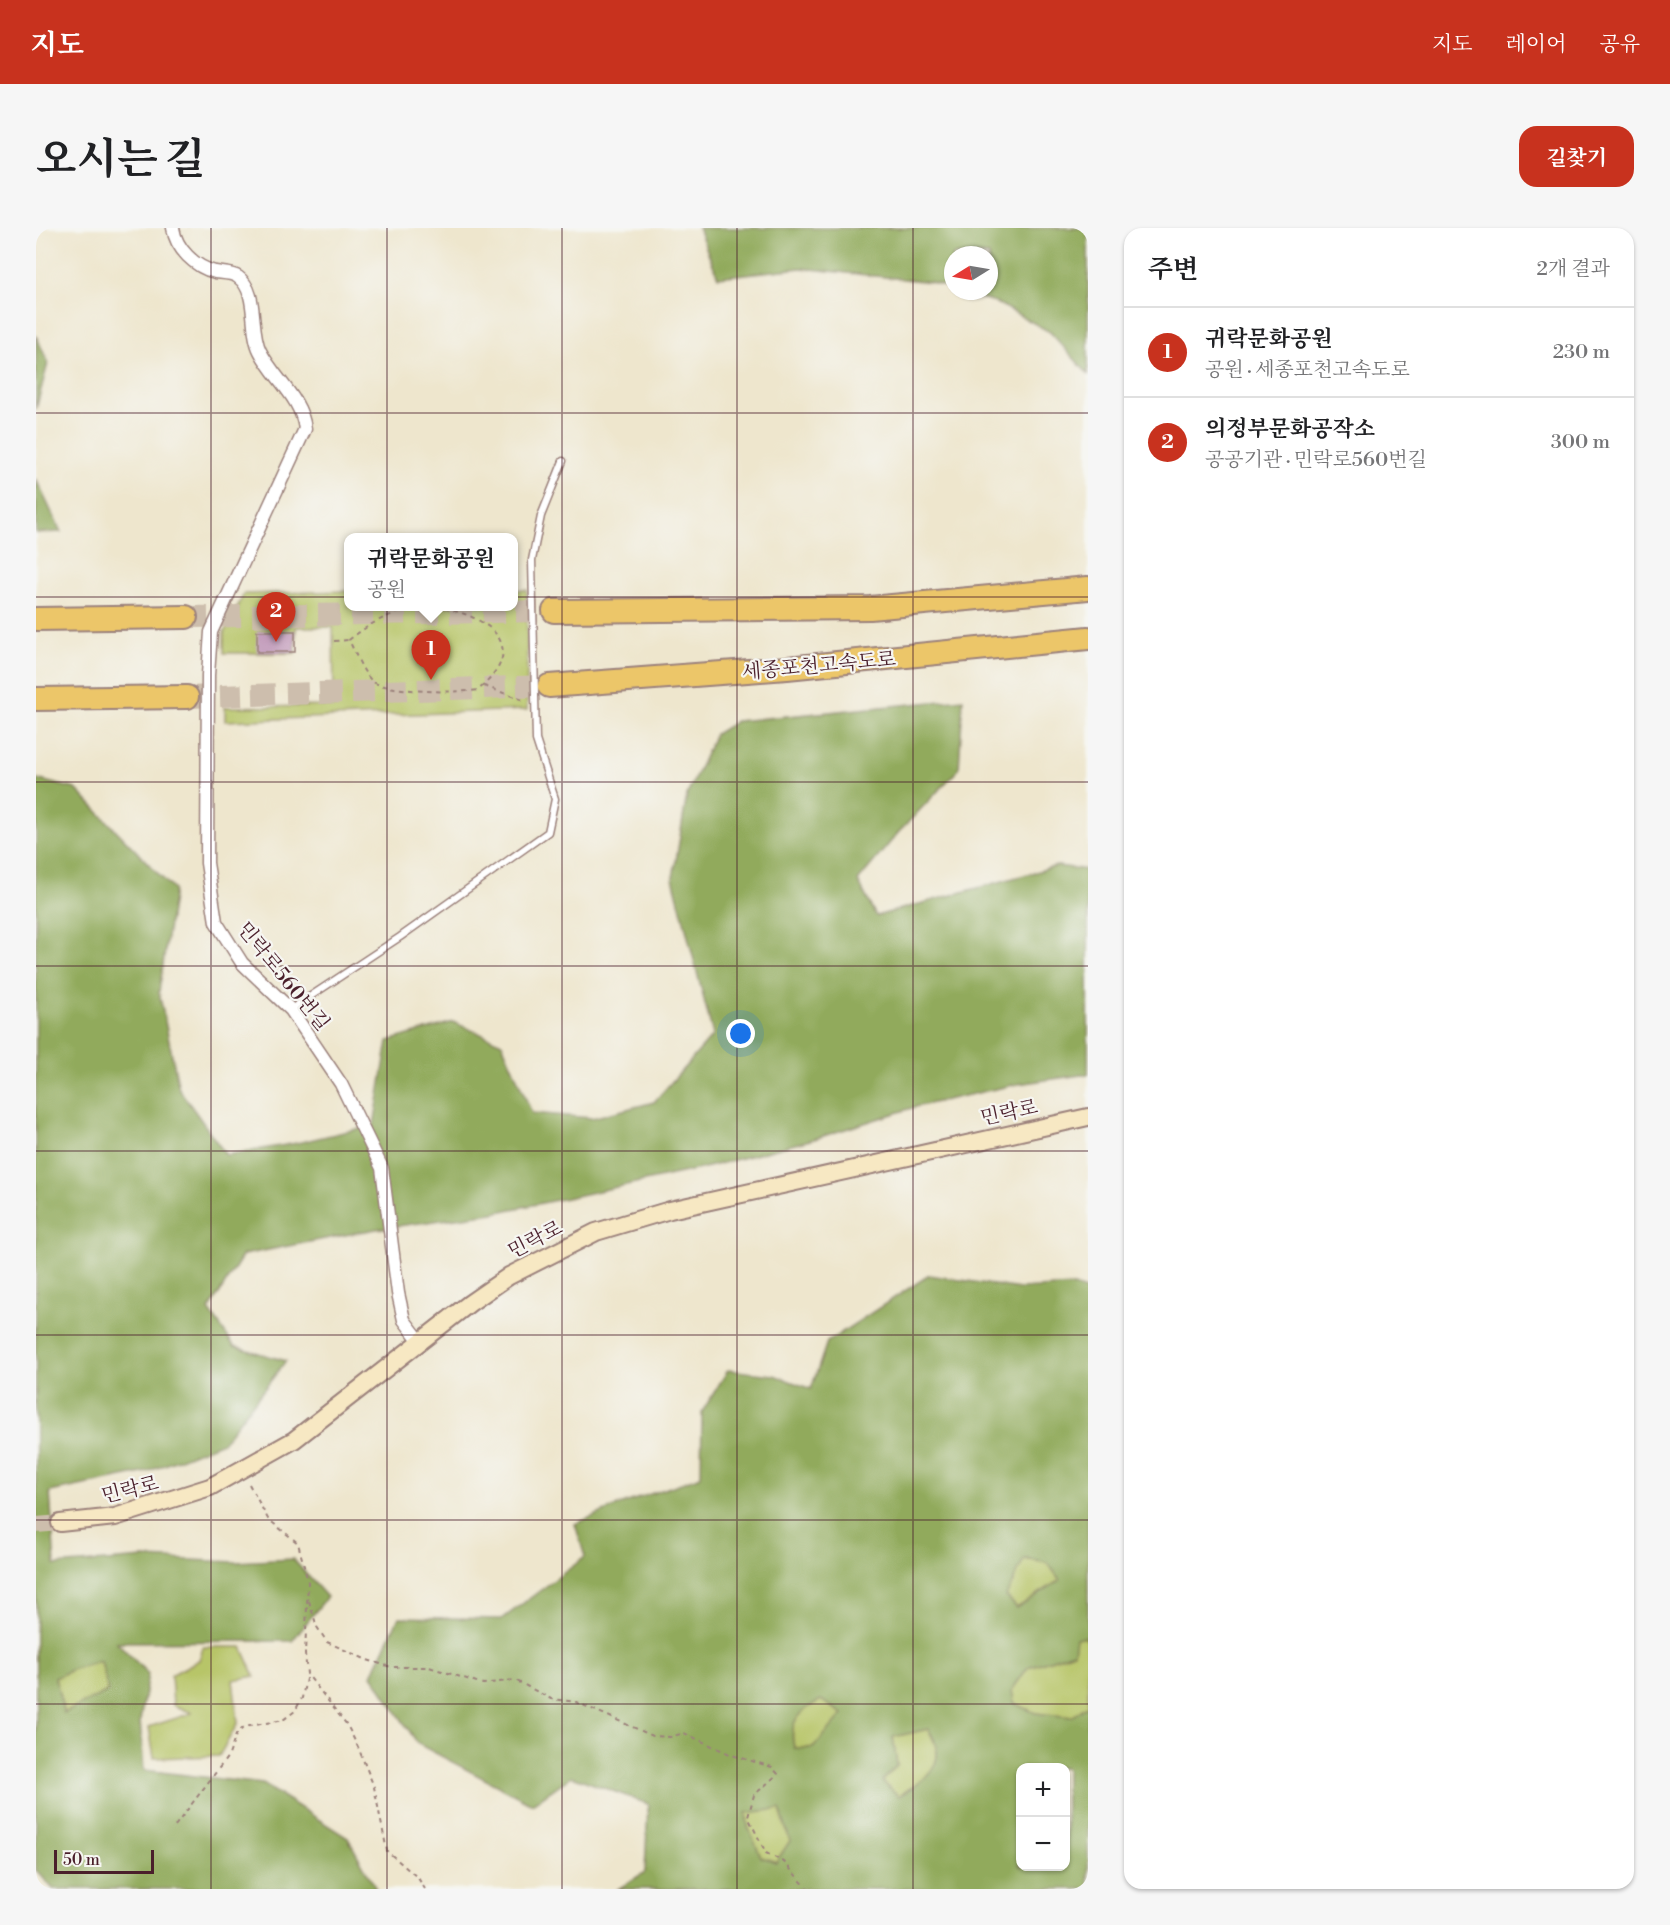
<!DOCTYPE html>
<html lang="ko">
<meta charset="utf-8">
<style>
:root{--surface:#fff;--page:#f6f6f6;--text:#202124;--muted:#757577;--line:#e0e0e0;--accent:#c8321e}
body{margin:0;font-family:"Libre Bodoni","Noto Serif KR",serif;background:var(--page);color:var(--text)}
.controls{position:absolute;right:18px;bottom:18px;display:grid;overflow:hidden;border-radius:12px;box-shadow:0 2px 4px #0004}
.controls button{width:54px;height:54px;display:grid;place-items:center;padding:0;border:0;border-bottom:2px solid var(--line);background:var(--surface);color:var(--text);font:30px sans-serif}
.compass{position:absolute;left:908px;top:18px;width:54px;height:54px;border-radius:50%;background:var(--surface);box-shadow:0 2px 4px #0004;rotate:259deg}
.scale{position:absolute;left:18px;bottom:15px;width:100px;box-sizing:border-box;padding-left:6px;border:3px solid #4a1f2b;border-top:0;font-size:16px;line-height:21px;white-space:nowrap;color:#4a1f2b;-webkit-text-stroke:4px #f6f6f2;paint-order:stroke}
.you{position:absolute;left:705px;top:806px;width:21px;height:21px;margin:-15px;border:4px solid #fff;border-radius:50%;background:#1a73e8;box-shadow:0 0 0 9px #1a73e833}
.badge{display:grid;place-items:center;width:39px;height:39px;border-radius:50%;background:var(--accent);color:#fff;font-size:20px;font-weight:700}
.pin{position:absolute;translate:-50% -50px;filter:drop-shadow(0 2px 3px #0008)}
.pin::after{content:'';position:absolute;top:32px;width:21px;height:18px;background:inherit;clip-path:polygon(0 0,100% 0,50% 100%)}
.popup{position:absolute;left:308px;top:305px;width:174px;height:78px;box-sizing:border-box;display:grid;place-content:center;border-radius:12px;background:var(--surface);filter:drop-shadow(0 2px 4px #0005);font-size:20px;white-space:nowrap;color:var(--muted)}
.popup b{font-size:22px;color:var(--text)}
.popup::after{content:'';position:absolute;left:50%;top:100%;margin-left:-12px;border:12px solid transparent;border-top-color:var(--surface)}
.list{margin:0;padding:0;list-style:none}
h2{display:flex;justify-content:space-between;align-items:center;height:78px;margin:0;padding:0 24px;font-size:26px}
h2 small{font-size:20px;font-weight:400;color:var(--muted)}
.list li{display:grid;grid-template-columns:39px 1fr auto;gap:18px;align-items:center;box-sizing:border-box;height:90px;padding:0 24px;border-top:2px solid var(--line)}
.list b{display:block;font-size:22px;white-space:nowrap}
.list p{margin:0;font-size:20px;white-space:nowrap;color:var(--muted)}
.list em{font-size:20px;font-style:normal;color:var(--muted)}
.map{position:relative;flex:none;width:1052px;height:1661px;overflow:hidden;border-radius:18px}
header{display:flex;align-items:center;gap:36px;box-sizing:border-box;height:84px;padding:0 30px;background:var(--accent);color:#fff}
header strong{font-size:28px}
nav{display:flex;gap:33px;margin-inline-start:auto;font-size:21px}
.intro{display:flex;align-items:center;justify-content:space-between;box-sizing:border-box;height:144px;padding:0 36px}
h1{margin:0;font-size:42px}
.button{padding:15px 27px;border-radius:18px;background:var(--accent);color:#fff;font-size:21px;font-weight:700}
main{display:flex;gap:36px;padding:0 36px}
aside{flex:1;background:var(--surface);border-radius:18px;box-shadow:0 2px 4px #0004}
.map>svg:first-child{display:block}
.green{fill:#b7c567;stroke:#807249;stroke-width:1.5}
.forest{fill:#91aa5c;stroke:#6e6444;stroke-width:1.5;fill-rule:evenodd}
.building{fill:#c39cbc}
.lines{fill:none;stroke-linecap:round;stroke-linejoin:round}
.secondary-tunnel{stroke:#cdbead;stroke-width:16;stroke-dasharray:16 8;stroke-linecap:butt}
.motorway-tunnel{stroke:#cdbead;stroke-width:22;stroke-dasharray:22 11;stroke-linecap:butt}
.service-casing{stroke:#9c827c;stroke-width:9}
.minor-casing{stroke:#9c827c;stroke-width:15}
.secondary-casing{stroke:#9c827c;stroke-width:20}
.motorway-casing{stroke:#9c827c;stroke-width:26}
.path{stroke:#9c827c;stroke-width:2;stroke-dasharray:4.5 4.5;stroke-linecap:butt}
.service{stroke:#fff;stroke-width:6}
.minor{stroke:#fff;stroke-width:12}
.secondary{stroke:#f7e8c3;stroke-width:16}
.motorway{stroke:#ecc669;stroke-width:22}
.grid{fill:none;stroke:#4a1f2b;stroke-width:1.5;stroke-opacity:0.55}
.labels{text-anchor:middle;stroke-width:4.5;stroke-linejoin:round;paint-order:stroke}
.street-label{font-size:20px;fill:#4a1f2b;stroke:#f6f6f2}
</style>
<header>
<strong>지도</strong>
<nav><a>지도</a><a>레이어</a><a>공유</a></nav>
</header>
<div class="intro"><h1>오시는 길</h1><a class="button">길찾기</a></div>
<main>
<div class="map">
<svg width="1052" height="1661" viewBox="0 0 1052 1661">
<rect width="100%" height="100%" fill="#f6f6f2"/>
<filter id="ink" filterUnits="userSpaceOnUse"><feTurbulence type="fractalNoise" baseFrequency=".0167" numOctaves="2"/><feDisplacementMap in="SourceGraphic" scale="12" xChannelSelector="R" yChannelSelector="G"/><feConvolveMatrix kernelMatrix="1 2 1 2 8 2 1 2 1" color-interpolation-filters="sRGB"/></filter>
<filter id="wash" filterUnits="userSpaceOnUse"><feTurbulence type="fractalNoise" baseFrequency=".008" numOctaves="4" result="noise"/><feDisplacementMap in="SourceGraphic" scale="24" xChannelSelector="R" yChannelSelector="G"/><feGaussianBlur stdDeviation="1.35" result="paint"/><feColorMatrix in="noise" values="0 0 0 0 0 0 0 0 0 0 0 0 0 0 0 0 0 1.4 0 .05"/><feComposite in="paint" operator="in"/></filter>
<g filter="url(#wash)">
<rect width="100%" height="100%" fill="#eee6cd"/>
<!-- green -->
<g class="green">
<path d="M478,362h13v120l-302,11v-14l109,-1 -1,-79h-37l-1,26h-71v-20l20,-39 104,-3v15h166z"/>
<path d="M988,1331l24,4 13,18 -44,27 -11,-12z"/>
<path d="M1048,1408l4,5v64l-16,12 -37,-4 -21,-10 -2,-13 16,-23 46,-15 1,-14z"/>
<path d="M167,1419h39l13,29 -22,4 5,43 -19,33 -65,2 -5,-31 43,-14 -19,-8 -2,-30 28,-15z"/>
<path d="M65,1433l7,30 -43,23 -11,-36 19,-9z"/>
<path d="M785,1471l23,15 -31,34h-19c-6,-29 3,-36 27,-49z"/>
<path d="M892,1501c22,38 1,45 -29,67l-17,-15 15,-16 -4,-28z"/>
<path d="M744,1581l10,32 -14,21 -15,-5 -13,-30 -2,-15z"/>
</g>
<!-- forest -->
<g class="forest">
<path d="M662,0h390v146l-38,-42 -53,-29 -38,-12h30v-36h-36v34l-22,-7 -130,-14 -83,9z"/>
<path d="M0,107l12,28 -12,46z"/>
<path d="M0,251l25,53 -25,1z"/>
<path d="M927,471l-4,70 -61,64 -40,48 18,35 181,-50 31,4v204l-70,10 -103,23 -101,32 -110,29 -142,31 -69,14 -117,16 -133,26 -34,55 25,36 52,15 -63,81 -76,30 -97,20 5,73 89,-7 92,4 57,-3 34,38 -35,44 -175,1 31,32 -8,47 4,49 119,14 85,54 28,51h-323l-17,-19v-1091l40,10 98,101 -15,102 20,97 47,66 71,-12 77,-18 14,-84 65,-19 49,21 30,70 60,5 62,-16 59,-67 -40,-157 14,-83 28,-61 21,-13zM65,1433l7,30 -44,22 -9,-35 18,-9z"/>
<path d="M893,1047l91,14 54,-3 14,5v350l-4,-5 -8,2 -2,14 -46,15 -16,23 2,13 21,10 37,4 16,-12v184h-470l27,-17 3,-68 -76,-28 -40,28 -114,-60 -46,-69 27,-58 103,2 83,-62 -10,-33 50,-21 76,-27 1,-64 26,-42 46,5 37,14 16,-47zM988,1331l24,4 12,17 -43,28 -11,-12zM785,1472l22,14 -30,34h-19c-6,-27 5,-37 27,-48zM892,1501c23,34 -1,48 -29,67l-17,-15 15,-16 -4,-28zM984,1540h46v98h-46zM744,1581l10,32 -14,21 -15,-5 -13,-30 -2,-14z"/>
</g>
<g id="blocks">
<!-- building -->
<rect class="building" x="221" y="403" width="38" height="21"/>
</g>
</g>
<g filter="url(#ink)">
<use href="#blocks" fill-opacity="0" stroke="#9c827c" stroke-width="1.5"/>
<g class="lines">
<!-- secondary-tunnel -->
<path class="secondary-tunnel" d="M0,1297l24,-2"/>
<!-- motorway-tunnel -->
<g class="motorway-tunnel">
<path d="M150,389l368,-6"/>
<path d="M151,469l362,-11"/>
</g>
<!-- service casing -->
<g class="service-casing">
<path id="service" d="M255,781l109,-72 148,-105 7,-33 -19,-59 -4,-180 9,-44 22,-55"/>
</g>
<!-- minor casing -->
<g class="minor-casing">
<path id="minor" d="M137,0c3,21 22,39 42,44 7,1 18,1 23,5 21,15 11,53 22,74 14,28 41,46 45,78l-94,203 -3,43 -1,188 9,59 26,41 49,47 50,74 41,84 16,125 6,27 16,21"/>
</g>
<!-- secondary casing -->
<g class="secondary-casing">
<path id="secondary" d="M24,1295l55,-6 95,-30 84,-47 176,-137 39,-27 87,-44 74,-22 418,-93"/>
</g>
<!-- motorway casing -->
<g class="motorway-casing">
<g id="motorway">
<path d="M518,383l316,-3 218,-20"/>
<path d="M0,391l150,-2"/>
<path d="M513,458l238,-18 301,-30"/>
<path d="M0,471l151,-2"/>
</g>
</g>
<!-- path -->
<g class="path">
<path d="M390,378c-29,4 -54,15 -77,34 6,12 13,32 23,41 12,11 88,12 106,9 57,-47 4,-77 -46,-84"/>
<path d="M298,413l15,-1"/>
<path d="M448,458l42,15"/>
<path d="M213,1256l19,35 30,24 10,39 -3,72 2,20 40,51 11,22 16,40 13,64 31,27 7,11"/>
<path d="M273,1373l8,26 10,15 40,18 24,7h38l54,17 32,-4 36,19 25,3 77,34 17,1 14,-4 48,22 40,12 6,7 -24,21 -6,22 18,36 18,9 24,27"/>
<path d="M139,1598l54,-71 7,-20 8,-8 39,-7 12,-9 7,-13 5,-24"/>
</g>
<!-- service -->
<use href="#service" class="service"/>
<!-- minor -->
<use href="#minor" class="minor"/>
<!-- secondary -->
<use href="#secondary" class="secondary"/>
<!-- motorway -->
<use href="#motorway" class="motorway"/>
</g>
</g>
<!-- grid -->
<path class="grid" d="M175,0v1661M351,0v1661M526,0v1661M701,0v1661M877,0v1661M0,185h1052M0,369h1052M0,554h1052M0,738h1052M0,923h1052M0,1107h1052M0,1292h1052M0,1476h1052"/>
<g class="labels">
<!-- street labels -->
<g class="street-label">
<text transform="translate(783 437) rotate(-5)" y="7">세종포천고속도로</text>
<text transform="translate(248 748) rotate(51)" y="7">민락로560번길</text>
<text transform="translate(973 884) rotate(-12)" y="7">민락로</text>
<text transform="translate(499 1011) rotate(-27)" y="7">민락로</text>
<text transform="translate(94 1261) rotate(-14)" y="7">민락로</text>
</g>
</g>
</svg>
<div class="controls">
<button>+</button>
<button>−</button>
</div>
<svg class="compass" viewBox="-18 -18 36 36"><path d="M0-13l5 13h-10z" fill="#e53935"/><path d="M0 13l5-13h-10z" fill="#757577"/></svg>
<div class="scale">50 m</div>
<div class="you"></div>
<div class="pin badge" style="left:395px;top:452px">1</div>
<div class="popup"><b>귀락문화공원</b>공원</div>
<div class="pin badge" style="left:240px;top:414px">2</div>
</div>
<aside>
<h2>주변<small>2개 결과</small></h2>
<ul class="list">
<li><span class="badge">1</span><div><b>귀락문화공원</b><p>공원 · 세종포천고속도로</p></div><em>230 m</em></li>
<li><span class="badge">2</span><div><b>의정부문화공작소</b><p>공공기관 · 민락로560번길</p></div><em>300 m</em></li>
</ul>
</aside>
</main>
